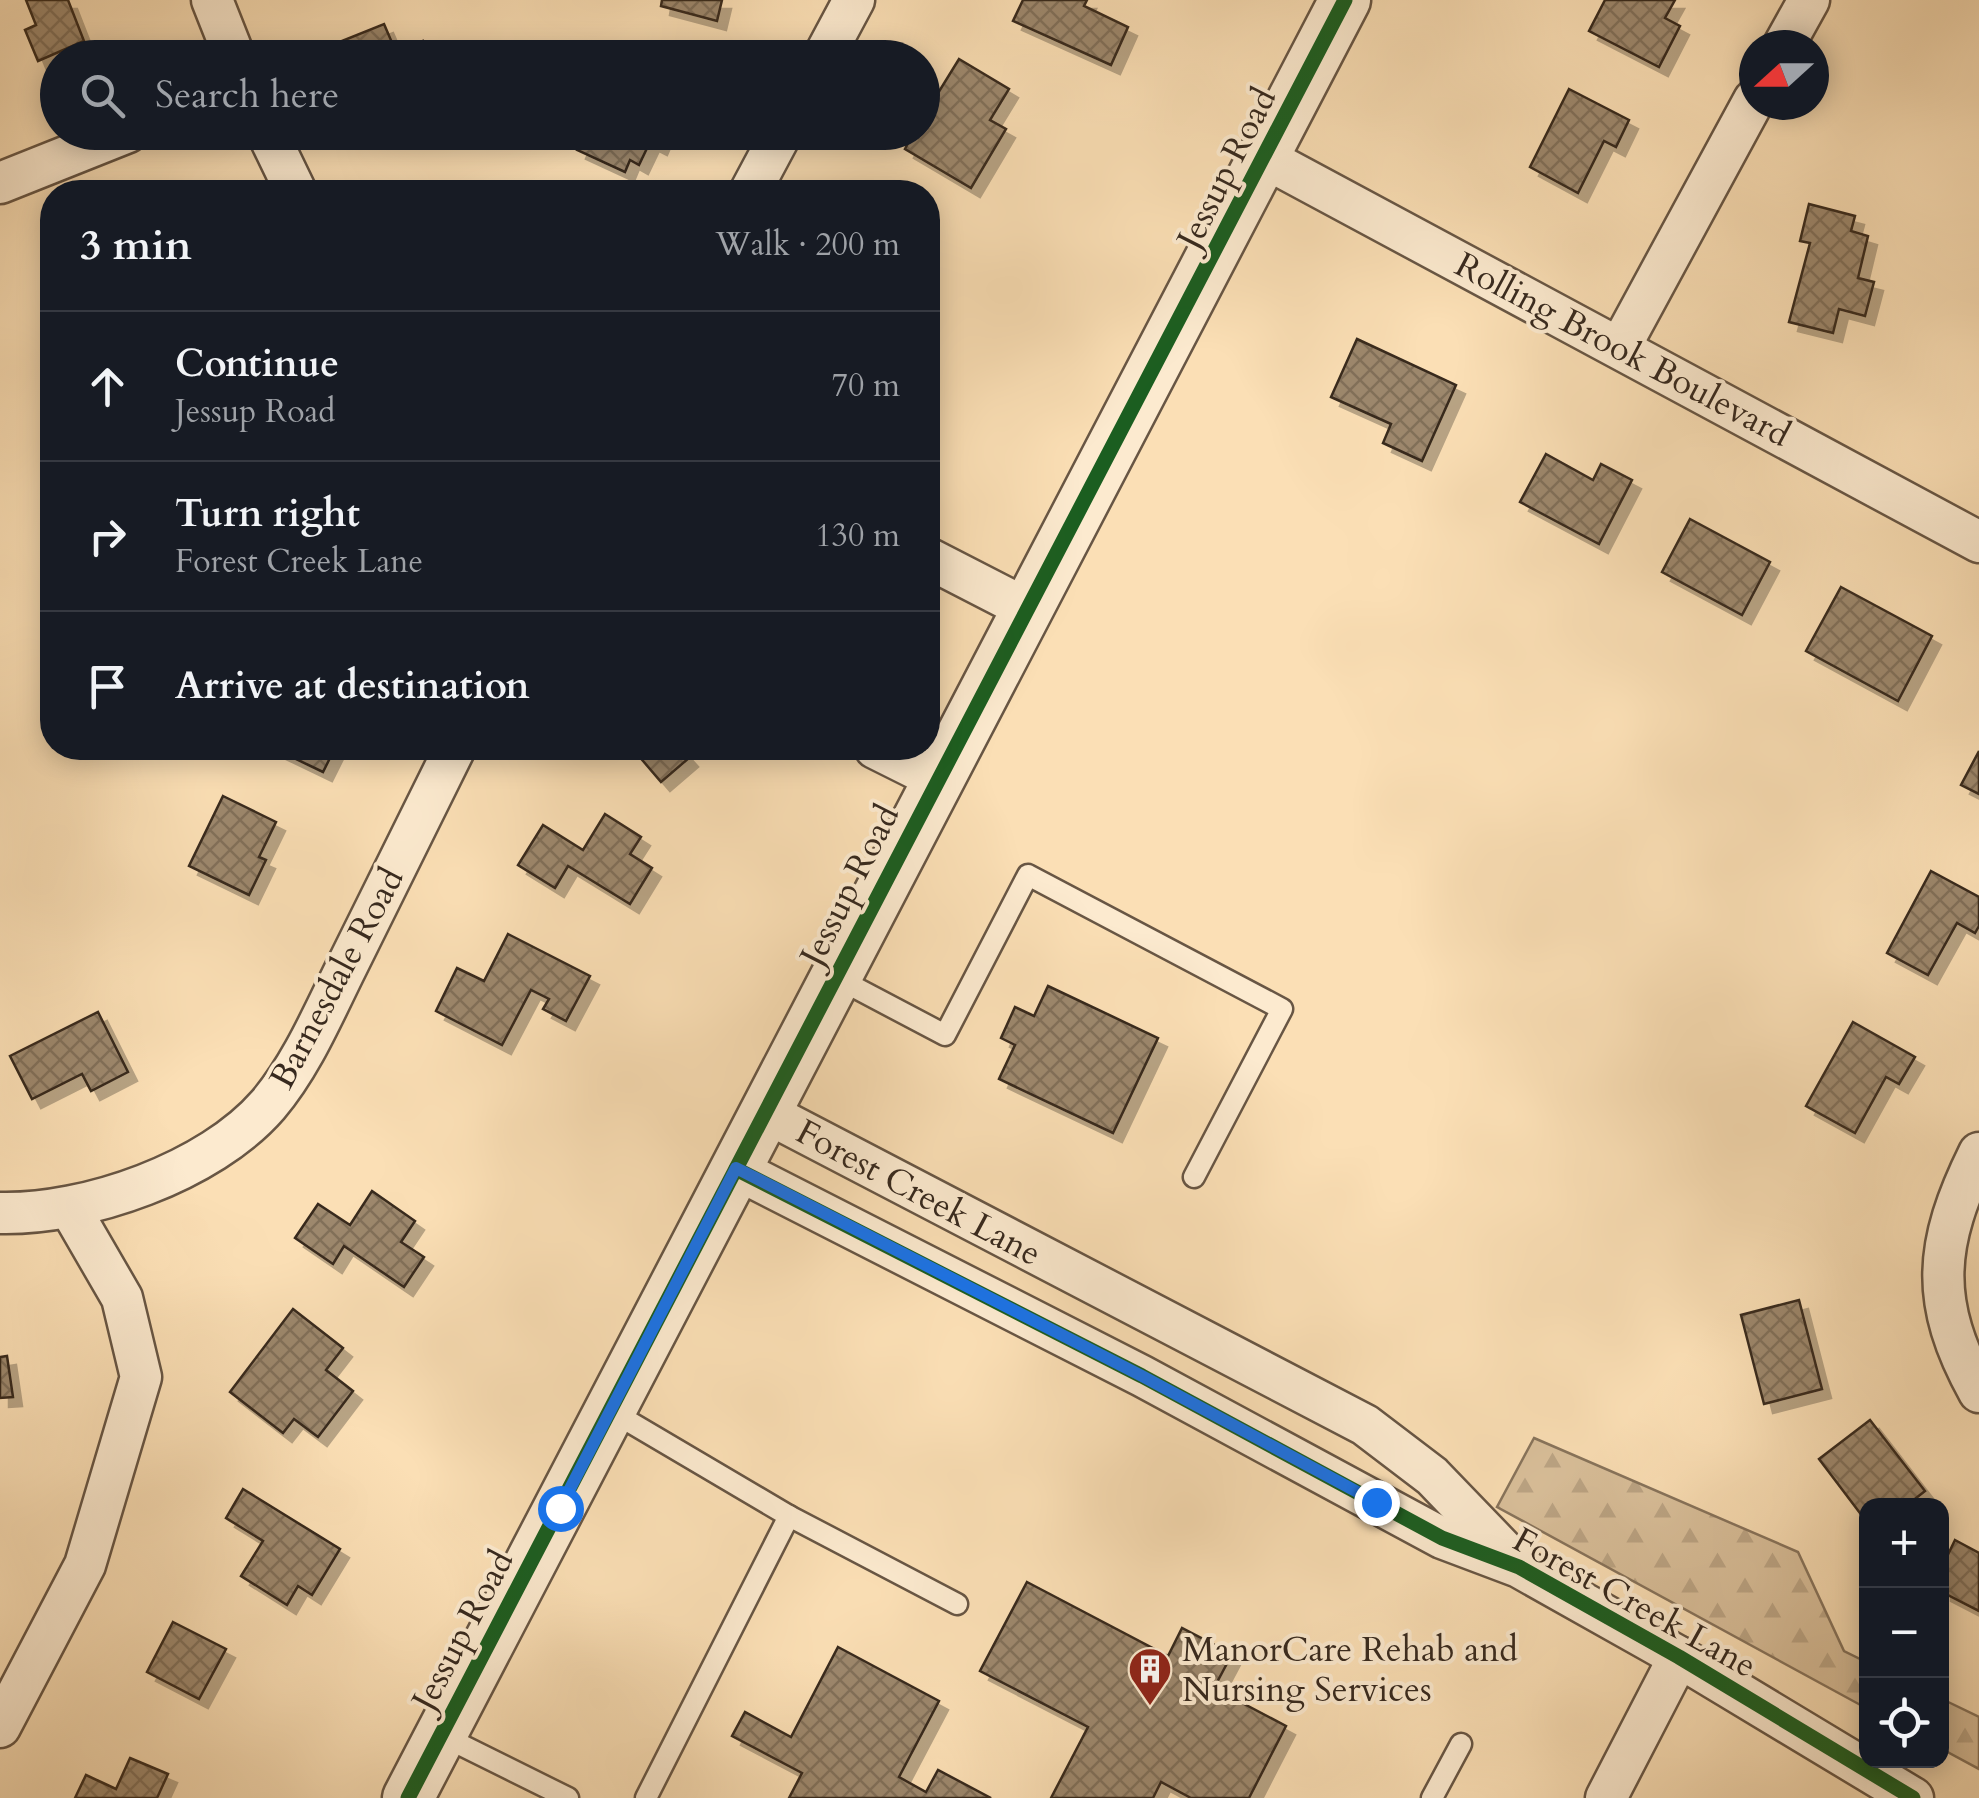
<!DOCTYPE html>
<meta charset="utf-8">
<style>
:root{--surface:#171b24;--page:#242831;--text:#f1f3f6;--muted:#9ea1a6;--line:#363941}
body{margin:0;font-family:Cardo,serif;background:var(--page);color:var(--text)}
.controls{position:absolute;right:30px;bottom:30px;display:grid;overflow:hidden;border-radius:20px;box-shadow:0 5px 25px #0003}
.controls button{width:90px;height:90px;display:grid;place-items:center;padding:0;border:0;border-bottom:2px solid var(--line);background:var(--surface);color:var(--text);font:50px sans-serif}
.compass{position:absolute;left:1739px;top:30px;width:90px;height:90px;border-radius:50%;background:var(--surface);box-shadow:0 5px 25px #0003;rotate:249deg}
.stop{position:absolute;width:30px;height:30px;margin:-22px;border:8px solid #1a73e8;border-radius:50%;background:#fff}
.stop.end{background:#1a73e8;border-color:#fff;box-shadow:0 2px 10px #0008}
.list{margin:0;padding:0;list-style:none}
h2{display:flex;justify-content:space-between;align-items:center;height:130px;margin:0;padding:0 40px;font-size:42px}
h2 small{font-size:32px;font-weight:400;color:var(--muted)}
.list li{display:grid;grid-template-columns:65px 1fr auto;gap:30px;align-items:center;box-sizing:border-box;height:150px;padding:0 40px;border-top:2px solid var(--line)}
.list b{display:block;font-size:38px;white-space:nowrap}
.list p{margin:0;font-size:32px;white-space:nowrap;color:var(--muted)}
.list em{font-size:32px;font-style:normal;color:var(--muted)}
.icon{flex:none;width:55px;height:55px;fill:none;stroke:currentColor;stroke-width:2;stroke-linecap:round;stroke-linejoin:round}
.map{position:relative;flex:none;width:1979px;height:1798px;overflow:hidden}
.search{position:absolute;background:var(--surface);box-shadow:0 5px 25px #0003;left:40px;top:40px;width:900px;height:110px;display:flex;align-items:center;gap:25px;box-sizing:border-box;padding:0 35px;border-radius:55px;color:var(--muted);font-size:38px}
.panel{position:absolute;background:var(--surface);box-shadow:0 5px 25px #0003;left:40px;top:180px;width:900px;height:580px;border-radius:40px}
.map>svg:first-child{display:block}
.forest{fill:url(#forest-firs);stroke:#88745c;stroke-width:2.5}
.building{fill:url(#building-cross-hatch);stroke:#37291e;stroke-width:2.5;filter:url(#shadow)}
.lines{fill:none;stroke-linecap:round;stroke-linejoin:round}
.service-casing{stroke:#685644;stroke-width:25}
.minor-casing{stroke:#685644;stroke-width:45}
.tertiary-casing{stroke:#685644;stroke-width:55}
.service{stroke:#fceacf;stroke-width:20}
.minor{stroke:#fceacf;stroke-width:40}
.tertiary{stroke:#fceacf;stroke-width:50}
.cycleway-casing{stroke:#fceacf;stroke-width:21}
.cycleway{stroke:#1b5e20;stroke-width:15}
.route{stroke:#1a73e8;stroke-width:12}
.labels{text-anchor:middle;stroke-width:8;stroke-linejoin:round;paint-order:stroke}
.street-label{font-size:35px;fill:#37291e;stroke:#fceacf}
.poi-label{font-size:35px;fill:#37291e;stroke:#fceacf;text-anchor:start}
</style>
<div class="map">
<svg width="1979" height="1798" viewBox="0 0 1979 1798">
<defs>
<pattern id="forest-firs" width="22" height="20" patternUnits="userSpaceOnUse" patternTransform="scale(2.5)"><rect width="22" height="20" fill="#dac09b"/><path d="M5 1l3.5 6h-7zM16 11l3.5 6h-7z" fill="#bca585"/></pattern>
<pattern id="building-cross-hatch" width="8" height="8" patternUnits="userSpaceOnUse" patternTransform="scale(2.5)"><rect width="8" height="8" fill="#9d886d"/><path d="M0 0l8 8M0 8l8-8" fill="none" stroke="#816f59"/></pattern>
<filter id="shadow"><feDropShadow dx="9" dy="9" stdDeviation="0" flood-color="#0004"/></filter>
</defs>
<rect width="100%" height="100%" fill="#fbdfb5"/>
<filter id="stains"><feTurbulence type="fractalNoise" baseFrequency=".002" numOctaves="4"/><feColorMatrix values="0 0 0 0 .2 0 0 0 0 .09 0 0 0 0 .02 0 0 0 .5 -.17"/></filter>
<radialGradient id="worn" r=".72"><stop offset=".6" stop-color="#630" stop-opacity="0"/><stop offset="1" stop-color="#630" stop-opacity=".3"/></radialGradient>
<!-- forest -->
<g class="forest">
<path d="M1534,1438l264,114 46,99 22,11v46l-369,-201z"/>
<path d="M1942,1699l37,18v52l-37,-20z"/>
</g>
<!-- building -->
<g class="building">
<path d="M26,0h42l16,41 -46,20 -13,-31 11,-5z"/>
<path d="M662,0h60l-5,21 -56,-15z"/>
<path d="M1023,0h64l-3,6 44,21 -17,38 -98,-44z"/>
<path d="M1605,0h70l-10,18 15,8 -21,41 -70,-36z"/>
<path d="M384,24l12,28 27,-11 7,17h-87l-6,-15z"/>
<path d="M959,59l50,30 -19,31 16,9 -35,59 -66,-39 9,-17h8v-13z"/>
<path d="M1569,89l60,31 -13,27 -12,-6 -26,52 -48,-26z"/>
<path d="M585,132h79l-6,14 -8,-4 -11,23 -9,-5 -5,12 -48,-22z"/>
<path d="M1809,204l46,12 -4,15 17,5 -10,42 16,4 -9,34 -26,-7 -6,24 -44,-11 21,-79 -10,-2z"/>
<path d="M1357,339l99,46 -34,76 -39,-18 8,-19 -60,-27z"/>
<path d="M1546,454l47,26 8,-16 31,16 -33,64 -79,-42z"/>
<path d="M1690,519l80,43 -28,53 -80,-43z"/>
<path d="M1841,587l91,49 -34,65 -92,-50z"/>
<path d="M273,748h62l-12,24z"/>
<path d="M632,748h48l9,10 -28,24z"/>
<path d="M1979,751v43l-18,-9z"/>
<path d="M223,796l53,26 -17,35 7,3 -17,35 -60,-29z"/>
<path d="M605,814l36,23 -11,17 22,14 -22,36 -62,-38 -13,22 -37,-23 25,-40 40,25z"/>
<path d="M1931,871l48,26v29l-4,7 -18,-10 -29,52 -41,-22z"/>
<path d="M508,934l82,42 -24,45 -23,-12 6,-10 -18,-9 -29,55 -66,-34 21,-43 27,13z"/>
<path d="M1048,986l110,52 -45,95 -114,-54 16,-34 -14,-7 14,-31 19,9z"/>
<path d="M98,1012l30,60 -37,19 -9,-17 -50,25 -22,-43z"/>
<path d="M1853,1022l62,35 -16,27 -13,-7 -31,56 -49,-27z"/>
<path d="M372,1191l43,30 -14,21 23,15 -20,30 -60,-41 -11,18 -38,-26 23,-34 32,21z"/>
<path d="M1799,1300l23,89 -58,15 -23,-89z"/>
<path d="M293,1309l50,39 -17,22 27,21 -35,46 -24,-18 -11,14 -53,-41z"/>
<path d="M7,1356l6,41 -13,1v-41z"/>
<path d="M1870,1420l55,71 -19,15h-40v15l-47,-62z"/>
<path d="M243,1489l97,60 -28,46 -14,-9 -11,19 -46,-29 22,-35 -37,-23z"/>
<path d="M1955,1540l24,13v58l-37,-19v-25z"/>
<path d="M1027,1582l141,74 14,-28 50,26 -18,34 72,38 -37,72h-58l-30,-16 -8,16h-102l37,-71 -108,-56z"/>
<path d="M173,1622l53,27 -27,50 -52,-27z"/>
<path d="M838,1647l101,54 -40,76 27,15 12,-22 53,28h-202l13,-25 -70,-37 13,-24 46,25z"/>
<path d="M130,1758l38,16 -11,24h-82l11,-23 30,14z"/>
</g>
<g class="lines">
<!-- service casing -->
<g class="service-casing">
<g id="service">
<path d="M837,978l108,57 83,-160 254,134 -88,168"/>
<path d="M611,1411l178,105 168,88"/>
<path d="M443,1736l125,62"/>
<path d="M646,1798l143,-282"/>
<path d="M1432,1798l29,-54"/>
</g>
</g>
<!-- minor casing -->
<g class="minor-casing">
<g id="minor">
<path d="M212,0l23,58"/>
<path d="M1784,45l25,-45"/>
<path d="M823,58l31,-58"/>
<path d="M267,132l29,60"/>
<path d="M1265,158l714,384"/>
<path d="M0,183l128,-51"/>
<path d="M750,192l32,-60"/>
<path d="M1620,347l134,-247"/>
<path d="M928,558l99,51"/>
<path d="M875,748l62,31"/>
<path d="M765,1112l600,313 67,51 78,81"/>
<path d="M1979,1153c-45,91 -50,149 0,239"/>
<path d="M736,1169l406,207 300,162 77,29 160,90 234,141"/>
<path d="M0,1213c86,2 210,-41 268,-108 34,-40 56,-93 79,-139 36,-73 72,-146 108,-218"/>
<path d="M0,1727l85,-162 56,-188 -19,-79 -51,-88"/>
<path d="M1606,1798l73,-141"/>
</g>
</g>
<!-- tertiary casing -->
<g class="tertiary-casing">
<path id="tertiary" d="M408,1798l937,-1798"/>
</g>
<!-- service -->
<use href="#service" class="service"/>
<!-- minor -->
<use href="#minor" class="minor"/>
<!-- tertiary -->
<use href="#tertiary" class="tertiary"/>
<!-- cycleway casing -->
<g class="cycleway-casing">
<g id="cycleway">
<path d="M736,1169l406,207 300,162 77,29 160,90 234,141"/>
<path d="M408,1798l937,-1798"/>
</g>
</g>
<!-- cycleway -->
<use href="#cycleway" class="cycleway"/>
</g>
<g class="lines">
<!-- route -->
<path class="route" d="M560,1508l176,-340 406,208 234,126"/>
</g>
<!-- icons -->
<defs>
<g id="building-pin" transform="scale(2.25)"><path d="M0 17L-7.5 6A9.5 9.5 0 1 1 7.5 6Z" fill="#8f2418" stroke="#fceacf"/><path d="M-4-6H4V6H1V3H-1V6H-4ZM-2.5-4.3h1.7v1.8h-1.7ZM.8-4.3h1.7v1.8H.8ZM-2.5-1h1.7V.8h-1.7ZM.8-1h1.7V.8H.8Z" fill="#fff"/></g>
</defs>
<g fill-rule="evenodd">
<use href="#building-pin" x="1150" y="1669"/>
</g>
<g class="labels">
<!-- street labels -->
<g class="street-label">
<text transform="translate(1226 168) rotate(-63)" y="12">Jessup Road</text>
<text transform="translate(1623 349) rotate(28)" y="12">Rolling Brook Boulevard</text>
<text transform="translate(849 885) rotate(-63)" y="12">Jessup Road</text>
<text transform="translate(336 978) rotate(-62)" y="12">Barnesdale Road</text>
<text transform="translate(919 1192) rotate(28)" y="12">Forest Creek Lane</text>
<text transform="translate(1635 1602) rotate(29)" y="12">Forest Creek Lane</text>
<text transform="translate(462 1630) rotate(-62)" y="12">Jessup Road</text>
</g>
<!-- poi labels -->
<g class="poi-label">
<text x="1182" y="1661">ManorCare Rehab and<tspan x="1182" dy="40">Nursing Services</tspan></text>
</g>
</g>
<rect width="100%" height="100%" filter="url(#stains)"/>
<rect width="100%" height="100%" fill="url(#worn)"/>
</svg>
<div class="controls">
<button>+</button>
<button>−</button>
<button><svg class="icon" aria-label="locate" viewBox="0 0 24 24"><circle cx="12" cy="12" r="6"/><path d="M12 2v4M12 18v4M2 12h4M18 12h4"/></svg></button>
</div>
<svg class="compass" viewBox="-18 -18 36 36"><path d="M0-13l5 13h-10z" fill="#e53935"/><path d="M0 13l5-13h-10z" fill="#9ea1a6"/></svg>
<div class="stop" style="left:560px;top:1508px"></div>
<div class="stop end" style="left:1376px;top:1502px"></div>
<div class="search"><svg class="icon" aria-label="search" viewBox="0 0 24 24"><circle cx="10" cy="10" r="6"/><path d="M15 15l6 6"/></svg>Search here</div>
<section class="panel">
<h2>3 min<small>Walk · 200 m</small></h2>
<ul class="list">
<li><svg class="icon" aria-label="ahead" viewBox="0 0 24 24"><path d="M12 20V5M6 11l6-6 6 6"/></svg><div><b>Continue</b><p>Jessup Road</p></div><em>70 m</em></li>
<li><svg class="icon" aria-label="right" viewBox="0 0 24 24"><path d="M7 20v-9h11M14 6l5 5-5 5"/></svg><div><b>Turn right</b><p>Forest Creek Lane</p></div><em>130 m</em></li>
<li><svg class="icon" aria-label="arrive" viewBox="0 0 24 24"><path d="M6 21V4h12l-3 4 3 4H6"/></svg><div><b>Arrive at destination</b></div></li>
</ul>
</section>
</div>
